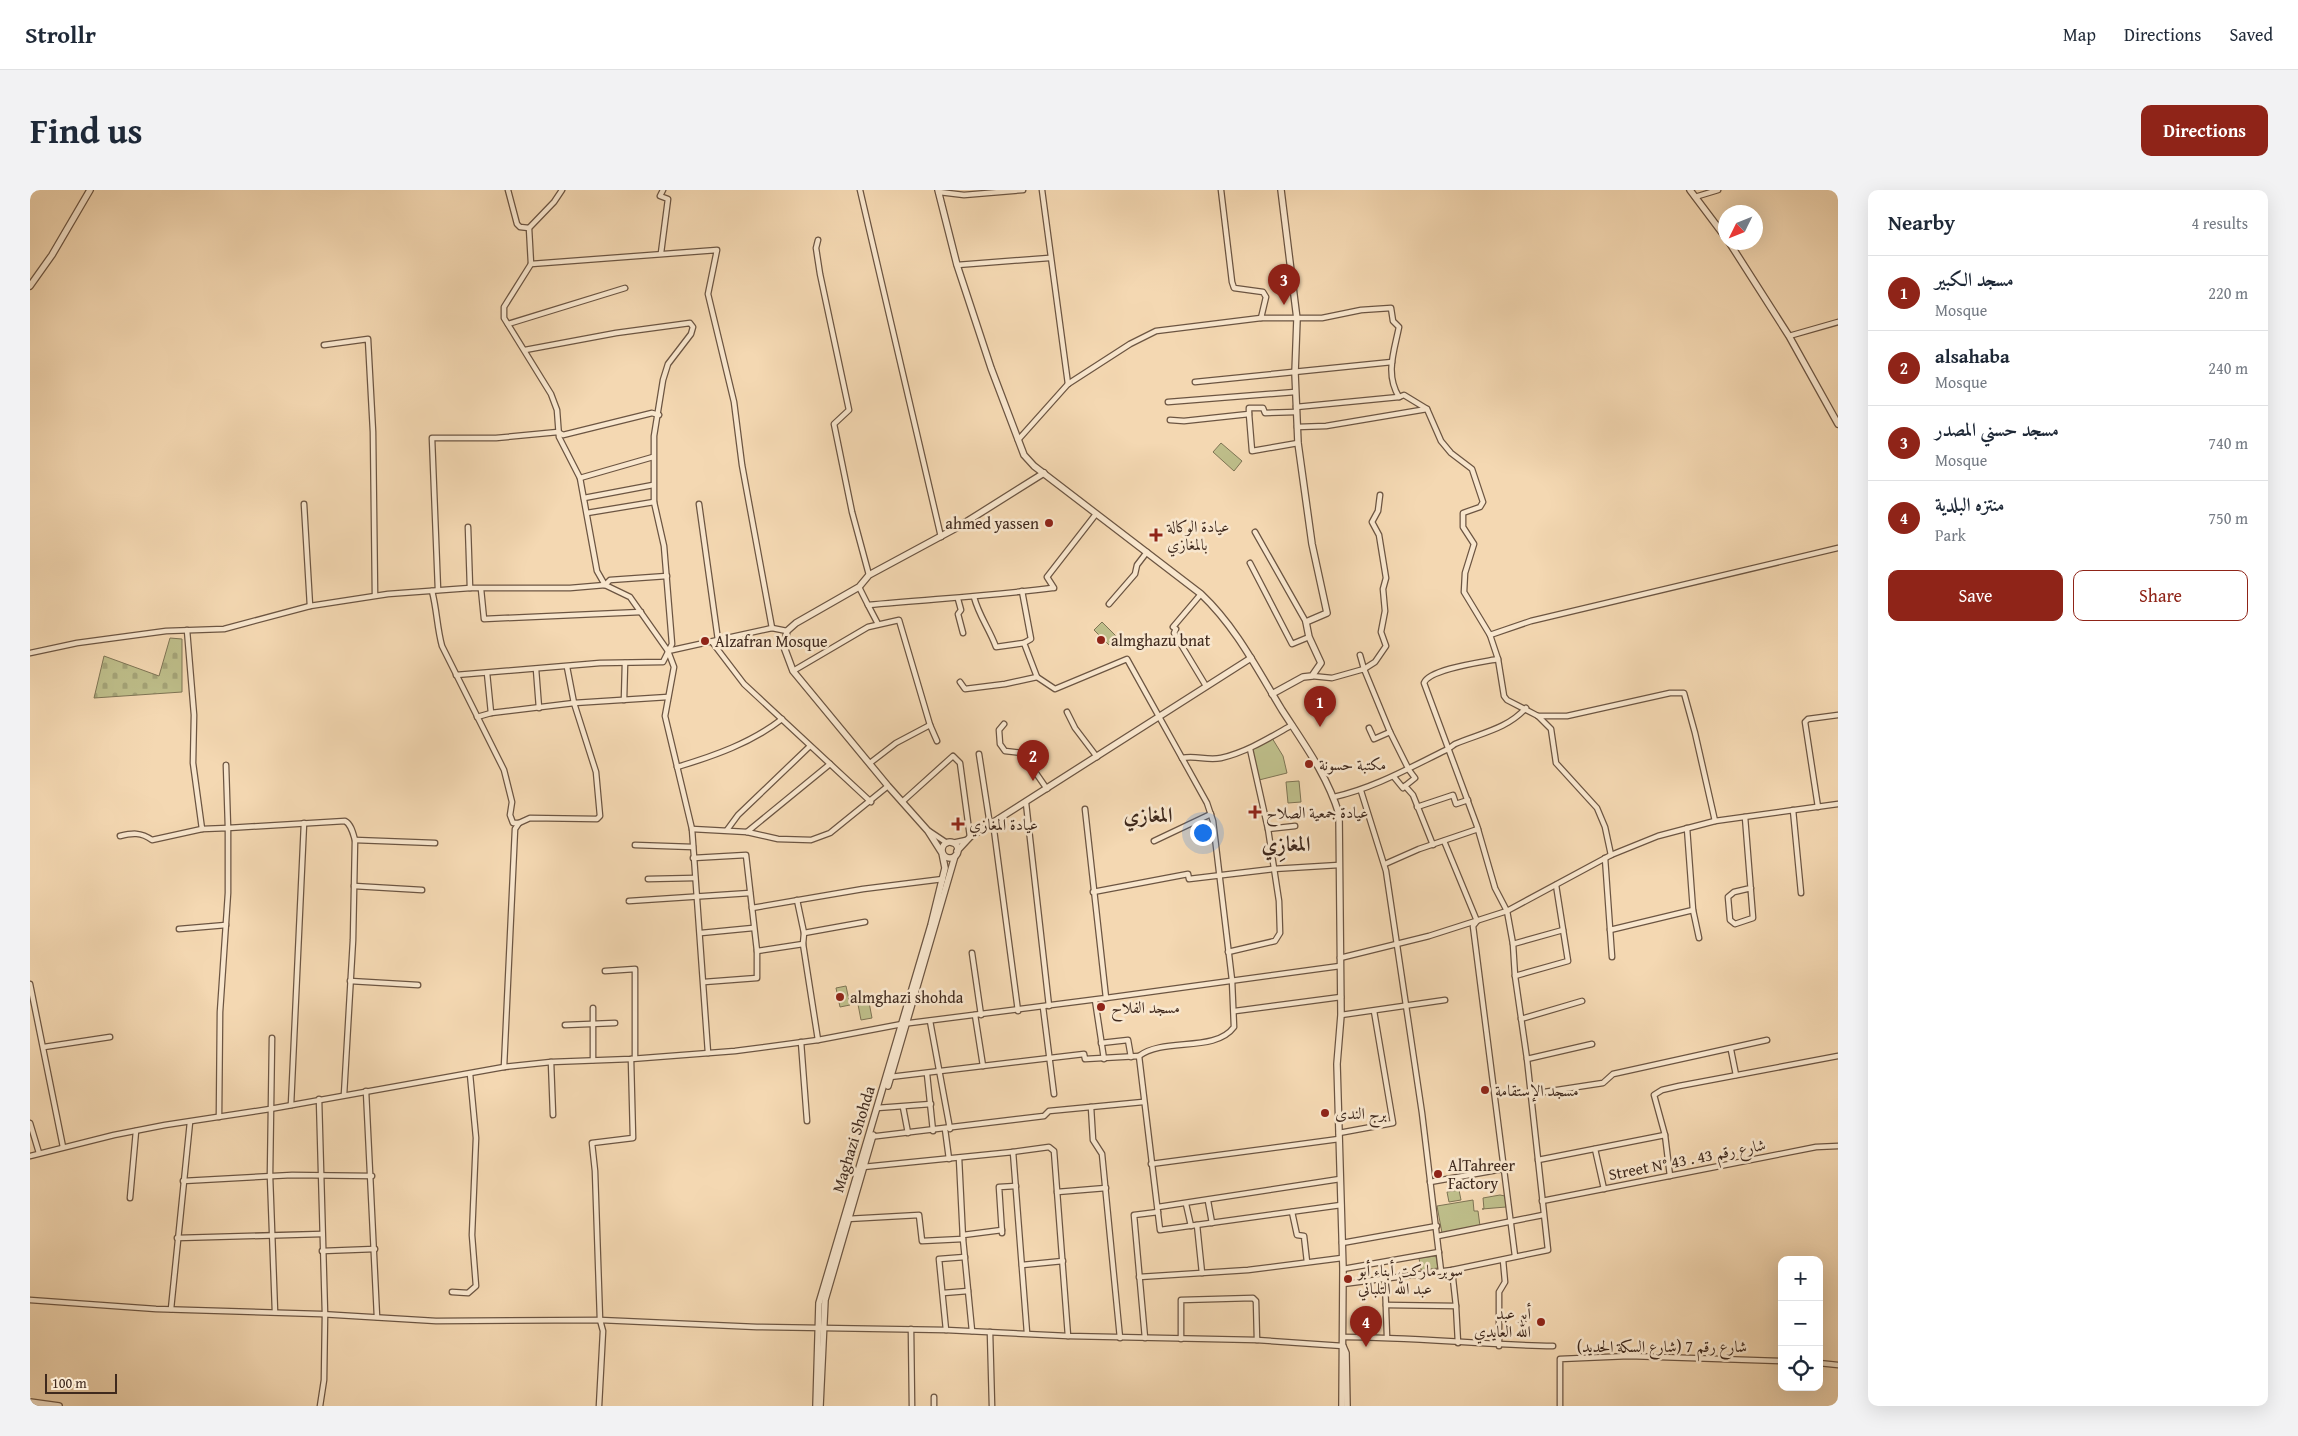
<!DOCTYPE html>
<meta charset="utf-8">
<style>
:root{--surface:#fff;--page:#f2f2f3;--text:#1f2937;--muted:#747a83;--line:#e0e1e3;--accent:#8f2418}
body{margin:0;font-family:"Gentium Book Plus",Amiri,serif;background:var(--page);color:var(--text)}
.controls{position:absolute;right:15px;bottom:15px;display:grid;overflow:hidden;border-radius:10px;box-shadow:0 5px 20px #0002}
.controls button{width:45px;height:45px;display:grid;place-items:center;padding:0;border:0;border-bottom:1px solid var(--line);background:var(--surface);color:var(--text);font:25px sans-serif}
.compass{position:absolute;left:1688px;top:15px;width:45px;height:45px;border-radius:50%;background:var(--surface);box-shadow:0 5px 20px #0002;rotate:227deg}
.scale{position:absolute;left:15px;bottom:12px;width:72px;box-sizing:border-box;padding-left:5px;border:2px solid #3f291d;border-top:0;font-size:14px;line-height:18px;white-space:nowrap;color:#3f291d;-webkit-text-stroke:4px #f8e6cd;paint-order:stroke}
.you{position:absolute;left:1172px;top:642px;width:18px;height:18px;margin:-12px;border:4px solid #fff;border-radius:50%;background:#1a73e8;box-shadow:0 0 0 8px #1a73e833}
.badge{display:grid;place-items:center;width:32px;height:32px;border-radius:50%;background:var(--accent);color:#fff;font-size:16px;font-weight:700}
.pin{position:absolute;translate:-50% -41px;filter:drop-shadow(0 1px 2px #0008)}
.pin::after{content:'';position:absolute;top:26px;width:18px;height:15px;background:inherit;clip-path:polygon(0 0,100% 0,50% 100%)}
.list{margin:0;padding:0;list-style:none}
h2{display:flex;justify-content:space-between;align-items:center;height:65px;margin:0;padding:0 20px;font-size:21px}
h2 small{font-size:16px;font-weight:400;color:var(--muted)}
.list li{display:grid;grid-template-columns:32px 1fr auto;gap:15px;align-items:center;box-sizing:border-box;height:75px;padding:0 20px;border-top:1px solid var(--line)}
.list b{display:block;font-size:19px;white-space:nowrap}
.list p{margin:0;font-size:16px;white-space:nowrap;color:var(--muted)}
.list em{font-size:16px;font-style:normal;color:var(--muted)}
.actions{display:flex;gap:10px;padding:15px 20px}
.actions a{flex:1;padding:11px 0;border:1px solid var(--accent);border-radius:10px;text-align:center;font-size:18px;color:var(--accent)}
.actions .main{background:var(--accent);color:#fff}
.icon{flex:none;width:28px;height:28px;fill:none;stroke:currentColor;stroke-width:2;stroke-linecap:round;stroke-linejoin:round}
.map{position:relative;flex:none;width:1808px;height:1216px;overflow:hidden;border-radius:10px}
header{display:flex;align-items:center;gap:30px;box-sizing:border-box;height:70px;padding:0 25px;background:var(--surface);border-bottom:1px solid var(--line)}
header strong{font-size:24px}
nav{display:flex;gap:28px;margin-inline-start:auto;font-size:18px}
.intro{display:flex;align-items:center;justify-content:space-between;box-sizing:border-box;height:120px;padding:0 30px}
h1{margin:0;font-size:35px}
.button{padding:12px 22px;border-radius:10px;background:var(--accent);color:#fff;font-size:18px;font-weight:700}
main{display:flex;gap:30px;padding:0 30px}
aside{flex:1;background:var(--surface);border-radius:10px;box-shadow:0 5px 20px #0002}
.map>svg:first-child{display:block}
.green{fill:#bebe8a;stroke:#7e7454}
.cemetery{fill:url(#cemetery-stones);stroke:#7e7454}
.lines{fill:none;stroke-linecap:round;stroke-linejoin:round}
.minor-casing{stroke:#6c5542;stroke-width:7}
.tertiary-casing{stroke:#6c5542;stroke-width:8}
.minor{stroke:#f8e6cd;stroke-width:4.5}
.tertiary{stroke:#f8e6cd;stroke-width:5.5}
.poi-dot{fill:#8f2418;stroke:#f8e6cd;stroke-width:2}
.labels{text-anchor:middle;stroke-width:5;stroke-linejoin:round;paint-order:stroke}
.poi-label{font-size:16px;fill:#3f291d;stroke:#f8e6cd;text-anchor:start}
.street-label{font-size:16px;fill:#3f291d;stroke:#f8e6cd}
.district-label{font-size:21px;font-weight:bold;fill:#3f291d;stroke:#f8e6cd}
</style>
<header>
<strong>Strollr</strong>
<nav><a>Map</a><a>Directions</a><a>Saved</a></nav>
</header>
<div class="intro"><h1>Find us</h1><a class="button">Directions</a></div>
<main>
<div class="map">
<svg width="1808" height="1216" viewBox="0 0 1808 1216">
<defs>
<pattern id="cemetery-stones" width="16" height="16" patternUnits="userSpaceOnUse" patternTransform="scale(1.25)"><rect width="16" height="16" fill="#bebe8a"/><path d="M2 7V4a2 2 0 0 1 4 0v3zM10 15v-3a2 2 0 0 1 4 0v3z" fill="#a4a377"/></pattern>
</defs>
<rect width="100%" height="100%" fill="#f4d8b2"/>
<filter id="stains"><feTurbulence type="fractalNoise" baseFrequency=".004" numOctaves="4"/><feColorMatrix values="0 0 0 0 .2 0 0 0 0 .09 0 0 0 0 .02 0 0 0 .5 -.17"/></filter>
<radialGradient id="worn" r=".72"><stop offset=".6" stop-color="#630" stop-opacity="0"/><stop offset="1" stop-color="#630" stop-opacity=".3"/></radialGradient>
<!-- green -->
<g class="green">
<path d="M1191,253l21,18 -8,10 -21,-19z"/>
<path d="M1072,432l15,15 -8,8 -15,-15z"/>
<path d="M1242,548l11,18 4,17 -28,7 -8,-31z"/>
<path d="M1269,591l2,21 -13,1 -2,-21z"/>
<path d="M816,796l4,19 -10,2 -4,-19z"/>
<path d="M838,807l4,21 -11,2 -4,-21z"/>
<path d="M1429,1000l2,10 -12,2 -2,-10z"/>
<path d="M1470,1005l5,1 1,11 -24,2h2l-1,-11z"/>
<path d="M1443,1010l1,11h4l2,15 -38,7 -5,-27z"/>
<path d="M1406,1066l2,12 -17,2 -2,-12z"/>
</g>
<!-- cemetery -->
<path class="cemetery" d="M140,448l12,1v53l-88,6 10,-42 55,20z"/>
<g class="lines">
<!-- minor casing -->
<g class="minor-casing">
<g id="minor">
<path d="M478,0l9,34 3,3 9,1"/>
<path d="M532,0l-8,12 -25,26 2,36 -27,43v11l47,76 6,16 2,27 21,41 17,93 8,14 5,-5 57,-4"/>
<path d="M830,0l81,347"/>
<path d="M1012,0l26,194"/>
<path d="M1191,0l11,92 2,6 29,4 3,5 -5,21"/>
<path d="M909,2l25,3 59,-5"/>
<path d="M1665,7l23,-7"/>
<path d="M788,50l-2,8 4,26 29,136 -15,14 18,88 17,63"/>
<path d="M631,63l7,-54 -8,-3 3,-6"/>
<path d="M501,74l186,-14 -9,44 26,108 8,63 30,163"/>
<path d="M927,75l92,-7"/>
<path d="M478,134l117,-36"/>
<path d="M1759,146l49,-14"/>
<path d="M294,155l44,-6 5,93 2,163"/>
<path d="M1165,192l197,-20"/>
<path d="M1138,212l127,-10"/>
<path d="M1266,217l103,-10"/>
<path d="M1219,224l3,37 46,-8"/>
<path d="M1140,230l14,1 65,-7v-6h14l2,5 31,-1"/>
<path d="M1267,237l29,-1 101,-17"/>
<path d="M988,250l50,-56 62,-40 26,-13 105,-13h61l39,-8 30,-2 2,13 6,6c-5,25 -14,47 0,70l5,-2 23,14 14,32 10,12 21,16 11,33 -3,5 -17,6v14l11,17 -9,29 -1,19 26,43 8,24 6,37 3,4 31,16 13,13 5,34 41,45 8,19 6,28"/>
<path d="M550,288l73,-21"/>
<path d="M554,308l69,-13"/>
<path d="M274,314l6,102"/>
<path d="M669,314l19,136"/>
<path d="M557,323l67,-11"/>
<path d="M438,337l2,61"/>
<path d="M1225,342l51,90"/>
<path d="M1220,373l42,81 17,-7"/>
<path d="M829,397l9,18c62,-6 123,-9 184,-17h2l-7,-11 49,-63"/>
<path d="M451,399l3,30 157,-7"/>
<path d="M408,400l-6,-152h64l62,-6 5,3 89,-22 7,2"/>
<path d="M402,401c5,19 5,37 10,55l62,124 8,32 -2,13 3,8h6"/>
<path d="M992,401l9,48 -7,4 13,34"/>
<path d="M1171,404l-28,33 3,2 -2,4 32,53"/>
<path d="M944,407c5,19 15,31 22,50l28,-4"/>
<path d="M928,409l3,11 -3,4 5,19"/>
<path d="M1079,414l26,-30 2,-9 10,-13"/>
<path d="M838,415l10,19"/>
<path d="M157,440l7,85 -1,48 9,66 26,-1v65l-8,119 -1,105"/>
<path d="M1460,445l41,-14 307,-73"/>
<path d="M682,452l32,42 127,118"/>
<path d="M638,461l6,16 -9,49 27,113 16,224"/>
<path d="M0,463l47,-10 89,-12 58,-2 86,-23 78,-12 82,-6h100l35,-3 25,12 38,54 104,-23 15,3"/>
<path d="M1330,465l4,14 11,-7 11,-16 -5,-14 4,-21 -2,-22 3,-11 -7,-43 -7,-13 6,-11 2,-16"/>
<path d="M506,479l3,39"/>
<path d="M763,481l75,-44 31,-7 31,105 7,16"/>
<path d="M457,483l4,40"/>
<path d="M426,485l144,-12 63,-1 9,-18 -8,-98 -10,-44v-66l9,-56 5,-16 23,-30 2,-7 -3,-4 -74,10 -91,17"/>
<path d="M1282,486l20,2 32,-9 26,63 19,38 6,8 -10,8 8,9 20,50"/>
<path d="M930,492l5,7 40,-5 32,-7 18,12 72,-30 80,144 6,18 19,159 2,47c-19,26 -70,10 -95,29"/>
<path d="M594,510l1,-37"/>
<path d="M1037,522l8,16 22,29"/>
<path d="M1508,526h29l103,-23h14l11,40 20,88"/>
<path d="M447,527l14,-4 83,-10 94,-6"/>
<path d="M974,534l-5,6 1,14 5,7 17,2 25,36"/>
<path d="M1339,538l5,11 16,-7"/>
<path d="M949,564l11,71 4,5 2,15 22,166"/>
<path d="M1152,568c14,-3 25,3 39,0 26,-6 48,-20 71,-33"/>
<path d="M840,573l26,-20 34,-18"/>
<path d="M196,575l2,63 117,-7c6,3 8,12 10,19l-2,100 -9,155"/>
<path d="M647,577c37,-11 74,-24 105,-48"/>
<path d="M1364,587l9,11 2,-2"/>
<path d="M1331,601l25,80 36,242 19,158"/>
<path d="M1304,607c40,-9 75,-29 112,-47 4,-2 6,-4 9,-6 26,-11 52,-15 71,-36"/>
<path d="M872,612l51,-46 7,7 10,74"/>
<path d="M996,613l23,203"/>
<path d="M1387,617l36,-12 3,9 12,-4"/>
<path d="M1788,617l-13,-85 3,-3 30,-4"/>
<path d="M1763,620l8,83"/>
<path d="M1715,627l8,101 -18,6 -5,-4 -2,-23 6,-5 17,-4"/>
<path d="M1657,638l6,82 6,28"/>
<path d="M662,639l55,3 31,7 33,1 19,-7 58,-47"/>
<path d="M1238,639l27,-3"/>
<path d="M697,640l11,-15 72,-69"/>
<path d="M899,641l18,12"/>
<path d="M717,642l83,-68"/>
<path d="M90,646c12,-3 21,-4 32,4l50,-11"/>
<path d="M325,650l80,3"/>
<path d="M1124,651l57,-27"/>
<path d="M1414,651l33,80 -4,5 42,330"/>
<path d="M922,653l14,-3"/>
<path d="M605,655l58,2"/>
<path d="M663,668l53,-3 11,96v27l-53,4"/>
<path d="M1575,668l7,99"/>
<path d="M1355,674l34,-15 59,-20"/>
<path d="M618,689l47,-1"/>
<path d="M324,696l68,4"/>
<path d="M1063,702l95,-18 1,5 84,-10 66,-4"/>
<path d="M767,710l7,33 -1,11 15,96"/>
<path d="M599,711l121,-8"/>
<path d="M722,718l111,-19 80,-10"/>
<path d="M149,739l47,-4"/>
<path d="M1580,740l83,-20"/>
<path d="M671,743l52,-5"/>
<path d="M774,743l61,-11"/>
<path d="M1483,754l50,-14"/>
<path d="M727,761l46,-7"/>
<path d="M1198,762l47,-11 5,-8 -1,-32 -11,-72 -18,-80"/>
<path d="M942,763l9,62"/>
<path d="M1310,768l89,-22 78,-25 104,-56 47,-19 57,-15 123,-17"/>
<path d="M575,781l30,-2v89"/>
<path d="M1485,786l53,-15 -12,-76"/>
<path d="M320,791l68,4"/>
<path d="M0,794l33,163"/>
<path d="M1076,808l234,-32"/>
<path d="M1065,810l9,59"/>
<path d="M1013,817l11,87"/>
<path d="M563,818v52"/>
<path d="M1205,821l106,-14"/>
<path d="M945,825l8,51"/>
<path d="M1311,825l104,-15"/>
<path d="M1491,829l61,-18"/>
<path d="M900,831l20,108"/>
<path d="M535,835l50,-2"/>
<path d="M242,848l-2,138 5,136"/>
<path d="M771,852l6,79"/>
<path d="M1071,853l27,-3 3,17"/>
<path d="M14,857l66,-10"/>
<path d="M1701,860l5,25"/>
<path d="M1497,869l65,-15"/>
<path d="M521,872l2,53"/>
<path d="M474,877l11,-238 4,-6 11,-5 67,1 3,-3 -4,-44 -22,-69 -7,-36"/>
<path d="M897,884l6,57"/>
<path d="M860,887l194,-23 1,5 54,-3 21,174 181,-25"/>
<path d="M336,901l11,226"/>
<path d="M1501,904l72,-11 10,-9 154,-34"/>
<path d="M289,909l6,215 -1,66 -4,26"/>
<path d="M261,915l13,-282"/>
<path d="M873,917l5,26"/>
<path d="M1061,917l2,33 9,14 18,184"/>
<path d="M847,918l54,-4"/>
<path d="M0,933l9,30"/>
<path d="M915,939l4,30"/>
<path d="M1309,943l54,-10 -19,-112"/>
<path d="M839,947l175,-21 5,-5 94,-9"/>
<path d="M1565,959l9,40"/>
<path d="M983,962l36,-5 5,4 14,185"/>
<path d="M0,966l84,-21 51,-10 105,-16 234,-42 47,-5 80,-3 104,-8 83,-11 84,-16 204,-26 -21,-189"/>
<path d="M929,968l4,81 9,92"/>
<path d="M1508,970l127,-25"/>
<path d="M1121,974l188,-25"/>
<path d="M833,977l150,-15 14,181"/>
<path d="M1640,986l-5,-41 -11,-40 8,-5 17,-4 159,-30"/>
<path d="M153,991l109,-6 80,1"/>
<path d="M1400,992l73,-13"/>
<path d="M1027,1002l49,-4"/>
<path d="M100,1008l6,-67"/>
<path d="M1178,1011l4,22"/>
<path d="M1512,1011l274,-54 22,-1"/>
<path d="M1156,1014l5,22"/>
<path d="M1128,1017l182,-28"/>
<path d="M1262,1022l5,23 7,1 3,26"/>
<path d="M817,1029l72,-4 3,26 41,-2"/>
<path d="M1167,1035l5,48"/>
<path d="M972,1043l-3,-46 17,-1"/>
<path d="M933,1045l39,-5"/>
<path d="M1408,1046l105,-21"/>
<path d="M147,1048l145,-4"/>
<path d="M1312,1053l95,-17"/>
<path d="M292,1061l53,-2"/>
<path d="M992,1075l41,-4"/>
<path d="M1313,1079l96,-17"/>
<path d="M1422,1080l4,36 2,37"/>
<path d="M1109,1087l109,-7 94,-12"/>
<path d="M1355,1091l2,56"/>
<path d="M1313,1094l109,-14 96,-20 -21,-191 -12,-83 -2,-32 -6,-33 -12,-23 -18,-62 -53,-143c5,-14 59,-21 74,-24"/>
<path d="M422,1102l16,1 8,-7 -4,-51 4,-97 -6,-64"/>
<path d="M913,1103l25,-2"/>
<path d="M0,1110l126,9 164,5 116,7 164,-1 157,7 189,3 122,6 189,4 86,6"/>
<path d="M1356,1115l70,1"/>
<path d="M141,1119l19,-187"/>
<path d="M881,1139l1,77"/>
<path d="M916,1140l-7,-71 26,-2"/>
<path d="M960,1142l2,74"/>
<path d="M1313,1147c70,0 140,8 210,9"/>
<path d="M1115,1148l-11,-123 24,-3"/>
<path d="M1151,1149v-39l72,-2 3,3 1,39"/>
<path d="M1469,1156v-54l6,-10 -2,-22"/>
<path d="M1789,1173l19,2"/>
<path d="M569,1216l4,-75 -3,-11 -5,-149 -3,-28 41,-5 -2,-79"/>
<path d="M904,1216v-9"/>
<path d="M1530,1216v-47l69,-3 153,5"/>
</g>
</g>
<!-- tertiary casing -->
<g class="tertiary-casing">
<g id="tertiary">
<path d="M908,0l19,75 34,103 33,87 10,11 167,128c35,33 56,75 81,116 22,34 45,65 57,104l2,201 -4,49 6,205 -1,137"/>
<path d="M1660,0l36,48"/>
<path d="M1699,52l60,94 49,88"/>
<path d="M0,96l22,-31 38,-65"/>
<path d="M1242,504l31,-17 9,-1 9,-13 -12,-26 -3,-15 21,-9 -15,-69 -14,-101 -3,-70 2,-54 -16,-129"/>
<circle cx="920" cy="660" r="8"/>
<path d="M927,661l13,-14 281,-179"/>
<path d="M858,896l67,-230"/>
<path d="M1313,1156l3,7 1,53"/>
<path d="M0,1212l29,4"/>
<path d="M786,1216l3,-103 112,-378 14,-57 -3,-15 -14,-22 -40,-45 -95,-115 -9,-24 3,-16 9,-8 63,-36 10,-12 89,-48 86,-54"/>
<path d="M790,1216l5,-106 48,-165"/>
</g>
</g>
<!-- minor -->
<use href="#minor" class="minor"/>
<!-- tertiary -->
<use href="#tertiary" class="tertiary"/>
</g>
<!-- markers -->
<g class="poi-dot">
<circle cx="1019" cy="333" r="5"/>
<path d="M1123.5 337.5h5v5h5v5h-5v5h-5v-5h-5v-5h5z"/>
<circle cx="1071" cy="450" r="5"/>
<circle cx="675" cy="451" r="5"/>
<circle cx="1279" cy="574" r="5"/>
<path d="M1222.5 614.5h5v5h5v5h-5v5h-5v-5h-5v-5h5z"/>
<path d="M925.5 626.5h5v5h5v5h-5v5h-5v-5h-5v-5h5z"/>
<circle cx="810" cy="807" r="5"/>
<circle cx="1071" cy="817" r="5"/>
<circle cx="1455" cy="900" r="5"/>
<circle cx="1295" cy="923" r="5"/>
<circle cx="1408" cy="984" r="5"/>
<circle cx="1318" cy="1089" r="5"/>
<circle cx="1511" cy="1132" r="5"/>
</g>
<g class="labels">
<!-- poi labels -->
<g class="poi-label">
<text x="1009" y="339" text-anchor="end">ahmed yassen</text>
<text x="1137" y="342">عيادة الوكالة<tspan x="1137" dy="18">بالمغازي</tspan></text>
<text x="1081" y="456">almghazu bnat</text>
<text x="685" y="457">Alzafran Mosque</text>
<text x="1289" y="580">مكتبة حسونة</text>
<text x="1236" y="628">عيادة جمعية الصلاح</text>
<text x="939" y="640">عيادة المغازي</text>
<text x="820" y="813">almghazi shohda</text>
<text x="1081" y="823">مسجد الفلاح</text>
<text x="1465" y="906">مسجد الإستقامة</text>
<text x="1305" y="929">برج الندى</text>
<text x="1418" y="981">AlTahreer<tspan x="1418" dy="18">Factory</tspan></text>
<text x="1328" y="1086">سوبر ماركت أبناء أبو<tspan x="1328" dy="18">عبد الله التلباني</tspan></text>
<text x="1501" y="1129" text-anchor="end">أبو عبد<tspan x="1501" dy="18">الله العايدي</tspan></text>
</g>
<!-- street labels -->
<g class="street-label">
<text transform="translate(823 949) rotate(-73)" y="6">Maghazi Shohda</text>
<text transform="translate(1657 969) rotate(-11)" y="6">Street N° 43 . شارع رقم 43</text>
<text x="1632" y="1162">شارع رقم 7 (شارع السكة الحديد)</text>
</g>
<!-- district labels -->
<g class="district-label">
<text x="1118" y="632">المغازي</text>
<text x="1256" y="661">المغازِي</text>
</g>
</g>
<rect width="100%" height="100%" filter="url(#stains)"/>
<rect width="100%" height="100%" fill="url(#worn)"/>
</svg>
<div class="controls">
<button>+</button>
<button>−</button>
<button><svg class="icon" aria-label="locate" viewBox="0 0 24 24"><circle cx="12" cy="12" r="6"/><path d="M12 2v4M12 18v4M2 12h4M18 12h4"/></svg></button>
</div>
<svg class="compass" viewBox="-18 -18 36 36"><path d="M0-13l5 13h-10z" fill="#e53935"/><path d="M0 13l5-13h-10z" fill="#747a83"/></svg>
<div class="scale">100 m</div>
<div class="you"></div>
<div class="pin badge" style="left:1290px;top:537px">1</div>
<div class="pin badge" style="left:1003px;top:591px">2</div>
<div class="pin badge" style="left:1254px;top:115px">3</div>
<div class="pin badge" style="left:1336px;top:1157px">4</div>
</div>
<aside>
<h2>Nearby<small>4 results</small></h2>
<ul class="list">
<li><span class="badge">1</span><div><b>مسجد الكبير</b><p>Mosque</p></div><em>220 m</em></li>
<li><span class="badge">2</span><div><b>alsahaba</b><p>Mosque</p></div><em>240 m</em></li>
<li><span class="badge">3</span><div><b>مسجد حسني المصدر</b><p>Mosque</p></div><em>740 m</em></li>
<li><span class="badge">4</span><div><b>منتزه البلدية</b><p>Park</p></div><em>750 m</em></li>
</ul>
<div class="actions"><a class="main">Save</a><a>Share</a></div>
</aside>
</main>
